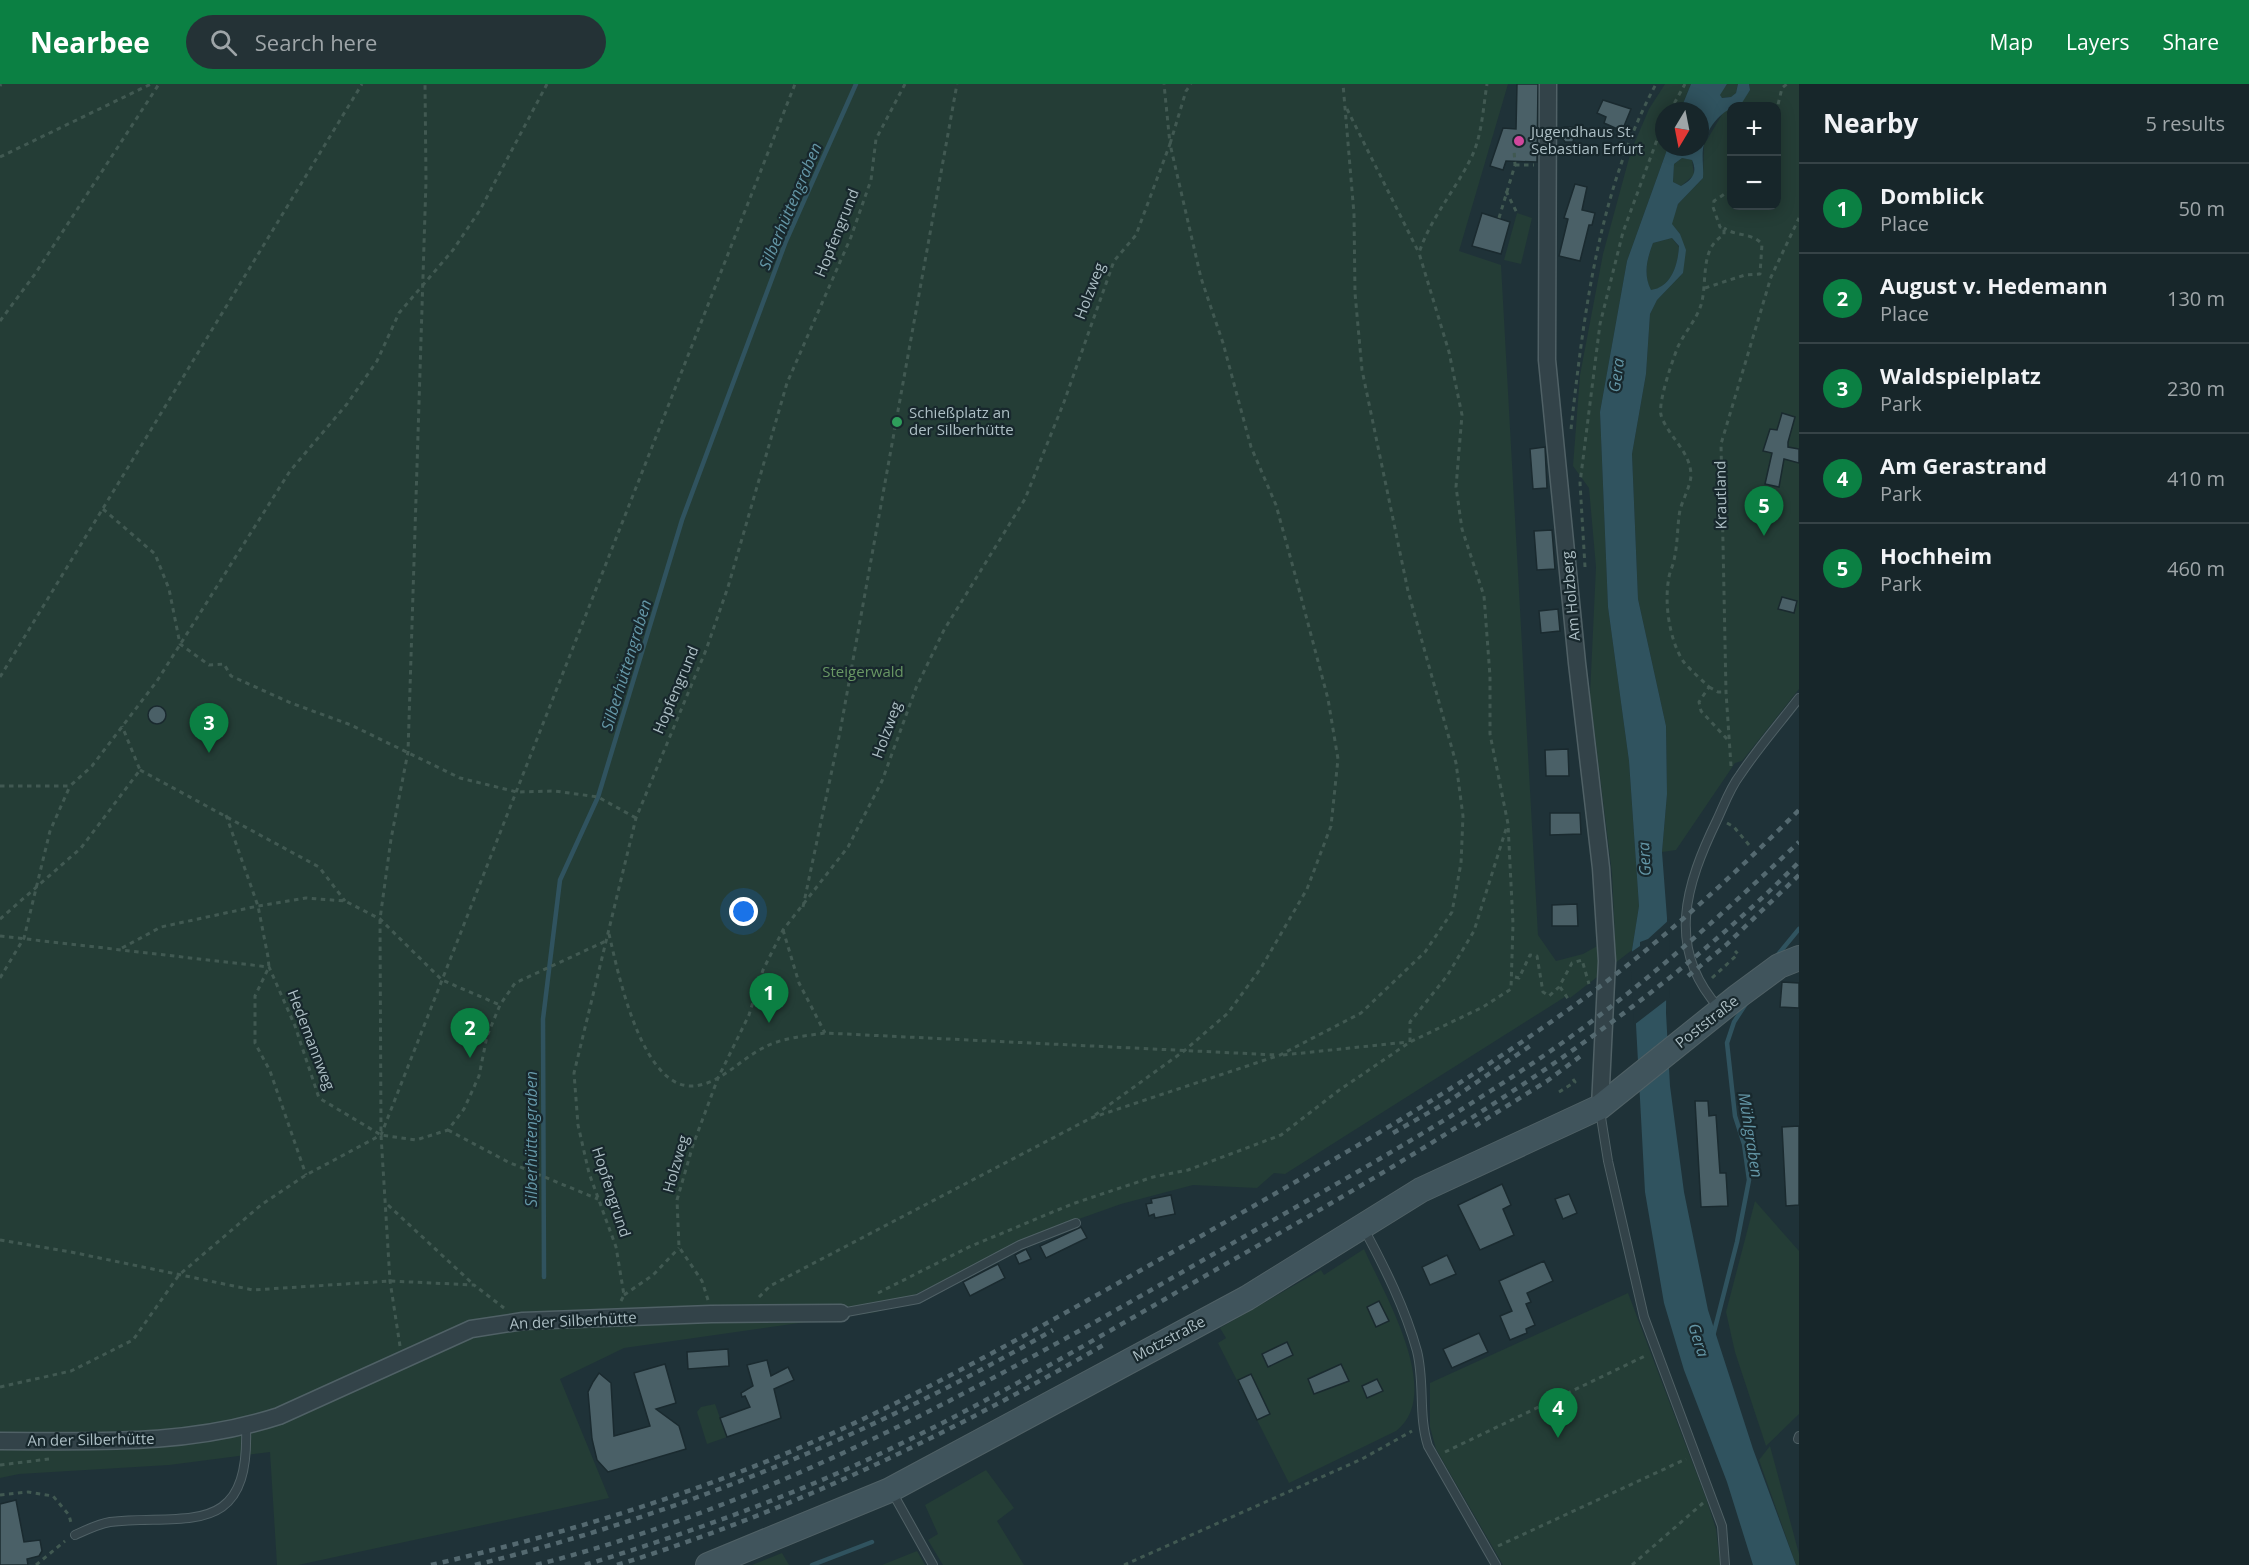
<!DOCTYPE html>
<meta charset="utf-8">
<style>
:root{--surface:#17262a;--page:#243236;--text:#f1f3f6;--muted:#9ea5a8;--line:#364347;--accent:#0b8043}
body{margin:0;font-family:"Open Sans",sans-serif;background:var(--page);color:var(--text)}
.controls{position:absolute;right:18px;top:18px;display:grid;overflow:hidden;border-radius:12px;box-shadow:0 3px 15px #0003}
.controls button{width:54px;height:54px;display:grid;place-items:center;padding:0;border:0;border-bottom:2px solid var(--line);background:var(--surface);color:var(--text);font:30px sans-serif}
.compass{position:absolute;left:1655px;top:18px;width:54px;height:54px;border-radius:50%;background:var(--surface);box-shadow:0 3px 15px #0003;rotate:190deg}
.you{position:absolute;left:744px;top:828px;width:21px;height:21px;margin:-15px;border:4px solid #fff;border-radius:50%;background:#1a73e8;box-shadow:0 0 0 9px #1a73e833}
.badge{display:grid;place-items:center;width:39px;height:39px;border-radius:50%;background:var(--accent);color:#fff;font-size:20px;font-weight:700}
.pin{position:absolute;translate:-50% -50px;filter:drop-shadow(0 2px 3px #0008)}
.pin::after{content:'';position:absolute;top:32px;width:21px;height:18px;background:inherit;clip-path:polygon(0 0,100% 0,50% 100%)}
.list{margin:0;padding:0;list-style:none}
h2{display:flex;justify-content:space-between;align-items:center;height:78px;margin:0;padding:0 24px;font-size:26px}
h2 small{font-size:20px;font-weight:400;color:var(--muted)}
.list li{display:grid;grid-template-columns:39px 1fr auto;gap:18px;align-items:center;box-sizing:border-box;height:90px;padding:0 24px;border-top:2px solid var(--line)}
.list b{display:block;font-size:22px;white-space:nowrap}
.list p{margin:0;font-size:20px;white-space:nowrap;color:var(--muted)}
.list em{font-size:20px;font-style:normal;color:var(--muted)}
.icon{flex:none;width:33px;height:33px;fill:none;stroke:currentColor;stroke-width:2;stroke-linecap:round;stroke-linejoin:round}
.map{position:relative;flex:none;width:1799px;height:1481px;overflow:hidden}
header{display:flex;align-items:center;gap:36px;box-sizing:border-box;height:84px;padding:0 30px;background:var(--accent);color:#fff}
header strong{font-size:28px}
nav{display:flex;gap:33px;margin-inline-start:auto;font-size:21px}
.search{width:420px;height:54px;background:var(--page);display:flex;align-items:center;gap:15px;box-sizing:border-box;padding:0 21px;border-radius:33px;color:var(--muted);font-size:22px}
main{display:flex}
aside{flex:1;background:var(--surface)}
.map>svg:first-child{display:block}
.green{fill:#243d36}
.water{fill:#30535f;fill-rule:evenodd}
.pier{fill:#1f3238}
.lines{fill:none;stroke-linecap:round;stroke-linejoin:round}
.stream{stroke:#30535f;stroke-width:4.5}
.building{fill:#4a6067;stroke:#1a2a2f;stroke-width:1.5}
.lane-casing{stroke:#506166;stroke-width:10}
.street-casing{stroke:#506166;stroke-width:19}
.secondary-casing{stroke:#506166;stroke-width:26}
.path{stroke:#415952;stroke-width:3;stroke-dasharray:4.5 4.5;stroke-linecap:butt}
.lane{stroke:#334349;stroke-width:8}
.street{stroke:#334349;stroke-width:16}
.secondary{stroke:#40545c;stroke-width:24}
.rail{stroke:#546970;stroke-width:4.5;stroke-dasharray:6 6;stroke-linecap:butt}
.hotel-dot{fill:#d1479c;stroke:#18282d;stroke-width:2}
.leisure-dot{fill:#2e9e5b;stroke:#18282d;stroke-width:2}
.labels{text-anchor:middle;stroke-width:4.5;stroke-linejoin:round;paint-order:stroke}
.poi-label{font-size:15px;fill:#adbfc5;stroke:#18282d;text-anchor:start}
.street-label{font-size:15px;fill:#adbfc5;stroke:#18282d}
.park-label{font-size:15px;fill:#699764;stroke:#18282d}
.water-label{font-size:16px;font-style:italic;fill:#6497a7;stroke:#18282d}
</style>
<header>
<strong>Nearbee</strong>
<div class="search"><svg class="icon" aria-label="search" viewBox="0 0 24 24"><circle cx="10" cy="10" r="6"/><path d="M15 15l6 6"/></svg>Search here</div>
<nav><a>Map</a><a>Layers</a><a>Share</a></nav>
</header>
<main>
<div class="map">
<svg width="1799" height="1481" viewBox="0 0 1799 1481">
<rect width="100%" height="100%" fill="#1f3238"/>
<!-- green -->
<g class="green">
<path d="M0,0h1508l-49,167 42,14 37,670 18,26 27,-7 32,-18 -3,-63 -22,-178 6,-128 -7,-79 -16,-22 7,-91 23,-121 28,-103 18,-42 16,-25h26l-11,27h-16v36h4l-41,114 -27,151 8,195 21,154 10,145 -7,44 -62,48 -2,-3 -283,179 -11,-1 -17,15 -64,-3 -72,19 -45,16 -199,92 -253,36 -64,31 49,119 -311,67h-21l-7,-113 -101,13 -150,9 -19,4z"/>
<path d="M1727,0h11l-2,9 -5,4 -9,1 -3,-3z"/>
<path d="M1749,0h50v605l-57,72 -7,2 -59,87 -14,2 5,-58 -1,-68 -28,-127 -6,-145 14,-80 4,-60 7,-14 26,-27 -3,-39 -9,-10 7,-20 25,-26 1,-33 20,-34 7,-3 1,98h44v-100h-39l13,-16z"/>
<path d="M1682,74l10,2 2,15 -13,11 -8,-4 1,-18z"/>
<path d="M1517,129l15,5 -11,46 -17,-4z"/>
<path d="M1672,154l7,9c-1,18 -7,39 -28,44 -8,-17 -4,-32 2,-48z"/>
<path d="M1755,1117l44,50v163l-33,32 -31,-94 -9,-40z"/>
<path d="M1364,1165c19,43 81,145 32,182l-107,52 -71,-140 8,-5 -6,-10 101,-58 3,5z"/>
<path d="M1628,1209l79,208 9,28 4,36h-217l-67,-116 -6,-22v-44z"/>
<path d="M715,1320l12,33 -20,7 -10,-32 4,-5z"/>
<path d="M1770,1362l29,108v11h-3l-37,-105z"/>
<path d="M986,1386l28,38 -17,13 27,44h-81l-15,-25 10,-6 -13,-29z"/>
<path d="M917,1467l8,14h-43z"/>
<path d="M782,1469l7,12h-37z"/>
</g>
<!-- water -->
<path class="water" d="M1691,0h36l-7,11 2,3 9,-1 5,-4 2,-9h11l1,6 -10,16c-17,2 -32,20 -36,38 -3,10 0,24 -1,34l-25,26 -6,20 8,10 6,16 -3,23 -26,27 -7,14 -4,60 -14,80 6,145 28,127 1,68 -5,58 5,66 -1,95 4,73 14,106 24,118 45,139 43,116h-43l-26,-83 -43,-112 -20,-67 -19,-111 -13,-242 7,-44 -10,-145 -21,-154 -8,-195 27,-151 41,-114h32v-36h-20zM1682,74l10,2c6,13 0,20 -11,26l-8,-4 1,-18zM1672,154l7,8c-1,18 -7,41 -28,44 -8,-16 -4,-31 2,-47z"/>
<!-- pier -->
<path class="pier" d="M1670,835l-1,79 -35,27 -4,-72 10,-7v-4l8,-3z"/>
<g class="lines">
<!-- stream -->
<g class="stream">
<path d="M1776,873l23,-28"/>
<path d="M544,1193l-1,-258 17,-139 38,-83 84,-277 104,-279 70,-157"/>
<path d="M1713,1252l24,-94 12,-62 -5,-36 -9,-28 -8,-73 7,-21 13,-20"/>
<path d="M812,1481l60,-23"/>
</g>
</g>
<!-- building -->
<g class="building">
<path d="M1517,0h21l-1,78 -31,-1 -3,9 -13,-4 13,-38 13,1z"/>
<path d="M1603,16l28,9 -9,22 -18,-8 2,-6 -9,-4z"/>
<path d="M1564,43h12l-3,15h-8l-5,-7z"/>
<path d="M1575,100l12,3 -5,23 13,3 -3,12h-3l-9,36 -21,-5 9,-37 -4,-1z"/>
<path d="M1482,129l28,9 -9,32 -29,-8z"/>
<path d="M1782,329l13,4 -7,25v5l11,2v14l-15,-4 -5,28 -14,-3 7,-31 -9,-2 7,-22 7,1z"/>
<path d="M1545,363l2,41 -14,1 -3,-40z"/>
<path d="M1552,446l3,39 -18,1 -3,-39z"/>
<path d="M1782,513l15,4 -3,12 -16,-4z"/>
<path d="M1558,525l2,22 -19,2 -2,-22z"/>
<circle cx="157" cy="631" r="9"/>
<path d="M1568,665l1,27h-23l-1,-26z"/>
<path d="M1550,729h30l1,21 -31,1z"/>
<path d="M1577,820l1,22h-26v-21z"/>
<path d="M1782,898l17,1v25l-19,-1z"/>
<path d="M1695,1017h13l1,15 7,-1 4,58h6l2,33 -27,1z"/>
<path d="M1799,1042v79l-13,1 -4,-79z"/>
<path d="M1502,1100l9,21 -8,4 11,26 -34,15 -22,-45z"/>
<path d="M1569,1110l8,19 -14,6 -8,-20z"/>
<path d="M1171,1111l4,19 -20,4 -1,-4 -5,2 -3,-12 6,-1 -1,-4z"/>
<path d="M1081,1143l6,11 -41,20 -6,-12z"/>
<path d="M1026,1165l5,10 -12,5 -4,-9z"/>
<path d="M1447,1171l9,19 -26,11 -8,-18z"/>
<path d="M1544,1177l9,20 -26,12 4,9 -5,2 9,21 -9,4 1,4 -17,7 -10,-24 12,-5 -13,-30z"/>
<path d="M998,1180l7,14 -35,18 -7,-14z"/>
<path d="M1379,1217l10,20 -13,6 -9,-20z"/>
<path d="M1479,1249l9,19 -36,16 -9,-19z"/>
<path d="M1287,1258l6,13 -25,12 -6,-13z"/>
<path d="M728,1265l1,17 -41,3 -1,-17z"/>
<path d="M767,1276l4,16 17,-9 6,13 -20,9 7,29 -54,19 -7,-19 30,-11 -5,-11 -3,1 -1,-4 12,-7 -6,-21z"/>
<path d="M665,1280l11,39 -20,6 23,17 7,23 -78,23 -11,-12 -5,-21 -4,-47 5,-10 6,-9 12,10 3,53 36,-10 -16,-53z"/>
<path d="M1341,1280l8,17 -35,13 -6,-15z"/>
<path d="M1251,1290l19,40 -13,6 -19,-40z"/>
<path d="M1377,1295l6,12 -16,7 -5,-12z"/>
<path d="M16,1416l8,42 16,-2 2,11 -3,5 -12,3 1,6h-28v-61z"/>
</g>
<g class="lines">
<!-- lane casing -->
<g class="lane-casing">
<g id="lane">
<path d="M1719,924c-54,-60 -33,-124 -2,-188 7,-15 13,-32 23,-45 18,-27 39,-51 59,-77"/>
<path d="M1600,1027l8,50 36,156 78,209 3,39"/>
<path d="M1364,1145c21,39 41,79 53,122 8,32 1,64 11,95l68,119"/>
<path d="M841,1229l77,-14 102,-54 56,-22"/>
<path d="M1798,1355l1,-3"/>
<path d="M891,1406l42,75"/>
<path d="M75,1451c11,-5 23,-11 35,-13 79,-8 140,17 136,-95"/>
</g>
</g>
<!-- street casing -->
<g class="street-casing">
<g id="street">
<path d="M1548,0l-1,276 30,303 24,205 6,93 -7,146"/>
<path d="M0,1357c96,0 187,5 279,-25l192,-87 52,-8 188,-7 130,-1"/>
</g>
</g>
<!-- secondary casing -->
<g class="secondary-casing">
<path id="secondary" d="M708,1481l182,-75 357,-192 174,-108 179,-83 137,-110 42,-31 20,-8"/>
</g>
<!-- path -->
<g class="path">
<path d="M0,2l1,-2"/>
<path d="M1347,25l72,144"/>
<path d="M1670,27l15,-27"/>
<path d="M1776,29l6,-25 5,-4"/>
<path d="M0,73l151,-73"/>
<path d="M1515,81h19"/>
<path d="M1506,107l11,22"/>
<path d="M1499,134l16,-53 -1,-15"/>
<path d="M1705,204l40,-13 15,-1 2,-30c-11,-12 -25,-7 -38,-16"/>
<path d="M0,237l35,-47 124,-190"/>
<path d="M1571,345c13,-117 28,-240 85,-345"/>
<path d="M103,425l52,45 14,35 11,55 29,21 15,-1 7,12 60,27 60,22 109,53 57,14 38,-1 43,6 38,21"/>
<path d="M1585,483l-5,-84 20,-159 23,-92 41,-111"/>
<path d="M0,593l362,-593"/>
<path d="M1709,603l9,5h8"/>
<path d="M1727,655l-26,-28 -2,-9 10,-15c-8,-8 -19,-17 -26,-26 -14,-22 -19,-59 -14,-84 1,-6 4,-11 5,-17 4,-17 3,-33 6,-50 3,-11 10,-23 11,-34 0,-25 -23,-39 -30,-61 -3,-13 11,-53 16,-66 6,-15 19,-28 24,-44 7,-23 -2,-57 23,-70v-7l-4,-1 -7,-20 1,-6 18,-12"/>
<path d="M1731,682l-5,-74 -5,-248 50,-167 28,-59"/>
<path d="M140,686l179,97 26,34"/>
<path d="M0,702h70l22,-20 65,-85 133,-210 57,-67 30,-43 22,-48 54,-63 27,-40 67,-126"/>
<path d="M226,731l32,91 10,51 1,10 -14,29v47l15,28 36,104"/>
<path d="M1727,739l7,4 15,18"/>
<path d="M803,823l37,-175 117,-648"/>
<path d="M0,835l81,-71 59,-78 -18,-44"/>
<path d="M783,846l16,53 26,50"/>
<path d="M609,850c9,38 34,165 91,151 24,-5 41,-26 63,-37 17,-10 42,-12 62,-15l452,22"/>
<path d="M0,852l269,31 26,59 24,72 62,37 35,5 32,-10 16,-21 15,-33 8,-40 13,-31 15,-22 91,-42"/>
<path d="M122,864l39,-21 97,-21 48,-8 39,3 35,18 62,61 58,25"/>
<path d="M1515,893l4,1 11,-23 7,1 6,36 6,4 10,-9 13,-24 10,-3 7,24"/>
<path d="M0,894l24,-40 26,-107 20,-45"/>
<path d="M1712,894l26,-24 -3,-3"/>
<path d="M1560,903l9,13"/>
<path d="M1410,958v-20l37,-46 27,-45 33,-105"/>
<path d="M1283,971l125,-13"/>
<path d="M1559,1008l16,-10 -2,-3"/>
<path d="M1095,1031l89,-64 44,-38 33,-45 46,-79 24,-63 7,-67 -10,-60 -32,-121 -20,-73 -25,-58 -28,-104 -22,-65 -31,-134 16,-53 5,-7"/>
<path d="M448,1046l60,32 90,37"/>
<path d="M388,1121l85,79"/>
<path d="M0,1156l71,12 182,38 137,-9 84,4 30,23"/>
<path d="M878,1209l91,-46 103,-43 81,-27 35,-7 93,-35 57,-44 72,-49 73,-35 28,-18 2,-65 -5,-100 -18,-90v-58l-6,-80 -22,-67 -6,-42 6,-72 -13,-63 -30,-99c11,-34 35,-61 51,-93 12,-22 13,-52 17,-76"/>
<path d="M624,1211l29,-20 26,-27"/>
<path d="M759,1213l11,-11 321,-168 189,-63 81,-42 64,-61 27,-40 9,-49 2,-47 -7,-53 -48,-172 -46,-221 -7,-77 -1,-79 -11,-130"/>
<path d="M708,1216l-6,-19 -23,-34 -2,-47 16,-55 25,-67 31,-63 14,-45 20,-40 65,-83 34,-66 34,-93 28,-58 81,-131 39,-97 50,-141 22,-26 34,-91 -6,-60"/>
<path d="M621,1217l3,-6 -8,-48 -27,-74 -11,-48 -4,-52 62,-255 70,-168 22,-63 59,-204 64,-146 20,-57 5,-41 29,-55"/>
<path d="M400,1262l-10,-65 -9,-146 -1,-216 11,-80 17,-87 18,-571 -1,-97"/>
<path d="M0,1303l71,-16 62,-31 46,-65 82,-70 45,-30 75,-40 414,-1051"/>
<path d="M1445,1368l202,-97"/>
<path d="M0,1381l49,-6"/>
<path d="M0,1411l28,-3 25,4 16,19 2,8"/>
<path d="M1498,1462l188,-87"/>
<path d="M36,1481l29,-24"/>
<path d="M1124,1481l238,-106 50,-28"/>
<path d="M1632,1481l71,-62"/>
</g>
<!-- lane -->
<use href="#lane" class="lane"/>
<!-- street -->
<use href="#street" class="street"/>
<!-- secondary -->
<use href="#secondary" class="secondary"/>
<!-- rail -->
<g class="rail">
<path d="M1688,892l38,-31 73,-70"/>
<path d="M1475,1042l72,-45 35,-26"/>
<path d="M1393,1049l56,-32 81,-55"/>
<path d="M431,1481c141,-33 281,-76 413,-137 120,-56 235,-123 350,-188 128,-73 258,-147 378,-233 81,-58 156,-126 227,-197"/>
<path d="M475,1481c207,-51 393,-129 578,-235"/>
<path d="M536,1481c240,-62 449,-179 662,-302 125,-72 253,-141 371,-225 82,-59 157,-127 230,-196"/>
<path d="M585,1481c97,-30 194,-64 286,-107 126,-59 246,-132 367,-201 199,-114 398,-231 561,-395"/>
<path d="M617,1481c172,-53 333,-131 488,-221"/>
</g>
</g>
<!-- markers -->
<circle class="hotel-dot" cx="1519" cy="57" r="6"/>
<circle class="leisure-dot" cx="897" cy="338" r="6"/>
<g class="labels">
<!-- poi labels -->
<g class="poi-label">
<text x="1531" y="53">Jugendhaus St.<tspan x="1531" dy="17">Sebastian Erfurt</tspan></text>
<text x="909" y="334">Schießplatz an<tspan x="909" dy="17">der Silberhütte</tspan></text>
</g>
<!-- street labels -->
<g class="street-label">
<text transform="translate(837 149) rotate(-68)" y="5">Hopfengrund</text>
<text transform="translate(1090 207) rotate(-69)" y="5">Holzweg</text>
<text transform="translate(1721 411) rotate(-91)" y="5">Krautland</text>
<text transform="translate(1571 512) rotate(-95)" y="5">Am Holzberg</text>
<text transform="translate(676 606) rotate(-67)" y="5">Hopfengrund</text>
<text transform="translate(887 646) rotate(-70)" y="5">Holzweg</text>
<text transform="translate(1707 938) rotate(-38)" y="5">Poststraße</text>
<text transform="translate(311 956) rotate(69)" y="5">Hedemannweg</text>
<text transform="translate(676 1080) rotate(-74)" y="5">Holzweg</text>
<text transform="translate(611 1108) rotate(72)" y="5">Hopfengrund</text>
<text transform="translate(573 1237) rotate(-3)" y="5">An der Silberhütte</text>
<text transform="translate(1169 1255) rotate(-28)" y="5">Motzstraße</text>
<text transform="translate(91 1356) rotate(-1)" y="5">An der Silberhütte</text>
</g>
<!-- park labels -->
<g class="park-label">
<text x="863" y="593">Steigerwald</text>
</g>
<!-- water labels -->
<g class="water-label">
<text transform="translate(790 122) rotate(-67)" y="6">Silberhüttengraben</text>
<text transform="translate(1616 291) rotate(-83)" y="6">Gera</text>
<text transform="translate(626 581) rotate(-73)" y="6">Silberhüttengraben</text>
<text transform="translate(1644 775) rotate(-93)" y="6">Gera</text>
<text transform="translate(1751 1051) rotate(81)" y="6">Mühlgraben</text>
<text transform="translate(531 1055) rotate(-90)" y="6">Silberhüttengraben</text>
<text transform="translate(1699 1256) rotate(72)" y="6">Gera</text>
</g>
</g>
</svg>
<div class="controls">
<button>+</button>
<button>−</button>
</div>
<svg class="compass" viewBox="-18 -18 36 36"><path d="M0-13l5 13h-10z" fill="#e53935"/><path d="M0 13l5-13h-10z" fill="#9ea5a8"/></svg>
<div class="you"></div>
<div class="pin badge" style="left:769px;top:939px">1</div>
<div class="pin badge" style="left:470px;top:974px">2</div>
<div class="pin badge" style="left:209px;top:669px">3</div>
<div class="pin badge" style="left:1558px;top:1354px">4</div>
<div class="pin badge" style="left:1764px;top:452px">5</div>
</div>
<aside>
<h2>Nearby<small>5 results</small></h2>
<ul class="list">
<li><span class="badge">1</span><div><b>Domblick</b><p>Place</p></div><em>50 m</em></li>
<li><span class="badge">2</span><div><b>August v. Hedemann</b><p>Place</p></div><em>130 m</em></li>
<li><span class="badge">3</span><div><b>Waldspielplatz</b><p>Park</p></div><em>230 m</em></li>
<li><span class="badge">4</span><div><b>Am Gerastrand</b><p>Park</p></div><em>410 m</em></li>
<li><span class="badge">5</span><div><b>Hochheim</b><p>Park</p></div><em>460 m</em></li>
</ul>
</aside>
</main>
